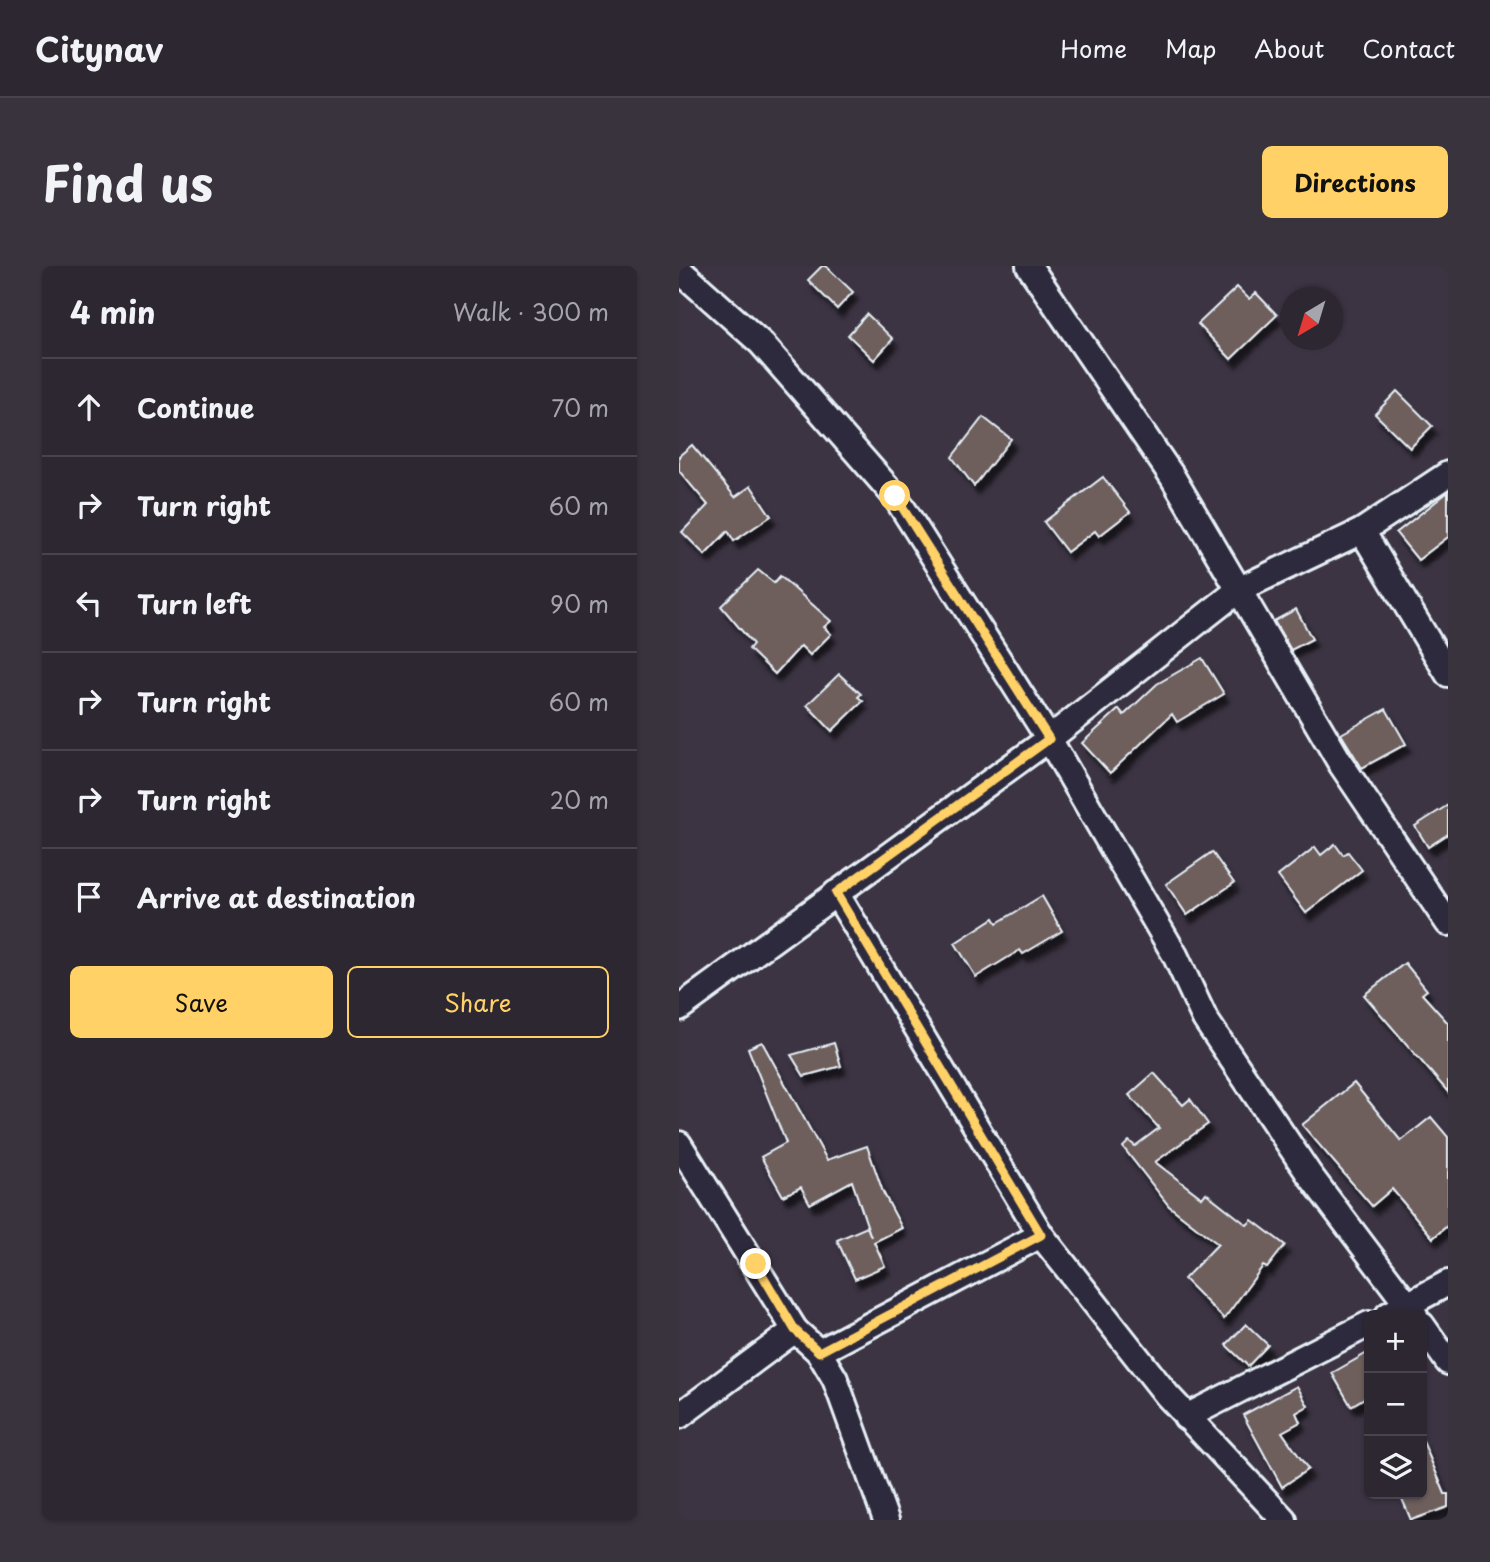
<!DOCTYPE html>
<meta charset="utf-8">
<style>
:root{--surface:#2d2732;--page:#39333e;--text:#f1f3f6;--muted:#a7a5ac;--line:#48444d;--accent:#ffd166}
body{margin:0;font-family:"Playpen Sans",sans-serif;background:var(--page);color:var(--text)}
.controls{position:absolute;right:21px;bottom:21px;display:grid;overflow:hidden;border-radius:10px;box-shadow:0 2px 5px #0004}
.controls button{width:63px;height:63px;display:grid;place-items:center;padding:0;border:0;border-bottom:2px solid var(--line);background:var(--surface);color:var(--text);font:35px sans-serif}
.compass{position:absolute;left:601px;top:21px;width:63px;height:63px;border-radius:50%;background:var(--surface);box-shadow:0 2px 5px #0004;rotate:218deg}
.stop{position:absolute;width:21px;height:21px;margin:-16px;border:5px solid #ffd166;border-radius:50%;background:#fff}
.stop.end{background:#ffd166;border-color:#fff;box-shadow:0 2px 7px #0008}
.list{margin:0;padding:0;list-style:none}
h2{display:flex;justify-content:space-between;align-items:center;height:91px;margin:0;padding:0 28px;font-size:30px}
h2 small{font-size:23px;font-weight:400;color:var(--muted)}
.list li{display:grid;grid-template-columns:46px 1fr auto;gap:21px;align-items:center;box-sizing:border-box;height:98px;padding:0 28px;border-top:2px solid var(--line)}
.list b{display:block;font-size:26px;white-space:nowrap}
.list em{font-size:23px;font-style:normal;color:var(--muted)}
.actions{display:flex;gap:14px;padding:21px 28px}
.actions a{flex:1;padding:16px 0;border:2px solid var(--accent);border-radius:10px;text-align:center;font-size:24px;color:var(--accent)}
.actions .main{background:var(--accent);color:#111}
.icon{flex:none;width:38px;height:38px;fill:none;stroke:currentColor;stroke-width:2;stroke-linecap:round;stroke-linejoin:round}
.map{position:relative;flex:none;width:769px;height:1254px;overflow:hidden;border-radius:10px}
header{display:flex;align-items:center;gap:42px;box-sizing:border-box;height:98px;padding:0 35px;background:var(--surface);border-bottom:2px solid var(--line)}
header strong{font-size:33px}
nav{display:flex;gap:38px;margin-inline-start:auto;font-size:24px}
.intro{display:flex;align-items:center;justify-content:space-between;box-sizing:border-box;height:168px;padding:0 42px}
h1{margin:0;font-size:49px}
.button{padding:18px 32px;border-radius:10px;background:var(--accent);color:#111;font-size:24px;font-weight:700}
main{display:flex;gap:42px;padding:0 42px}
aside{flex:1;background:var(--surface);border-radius:10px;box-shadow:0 2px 5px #0004}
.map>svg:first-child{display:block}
.building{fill:#6e5e5b;stroke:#e8f1f8;stroke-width:2;filter:url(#shadow)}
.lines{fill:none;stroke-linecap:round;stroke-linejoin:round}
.minor-casing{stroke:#e8f1f8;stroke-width:30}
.minor{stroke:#2f2a3d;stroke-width:24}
.route{stroke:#ffd166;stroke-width:9}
</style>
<header>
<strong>Citynav</strong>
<nav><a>Home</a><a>Map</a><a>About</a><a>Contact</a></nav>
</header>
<div class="intro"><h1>Find us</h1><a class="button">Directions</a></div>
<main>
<aside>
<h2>4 min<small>Walk · 300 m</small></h2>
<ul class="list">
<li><svg class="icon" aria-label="ahead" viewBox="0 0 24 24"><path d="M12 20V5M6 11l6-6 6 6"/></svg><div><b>Continue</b></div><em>70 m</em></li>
<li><svg class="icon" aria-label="right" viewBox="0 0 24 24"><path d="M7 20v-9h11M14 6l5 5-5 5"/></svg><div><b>Turn right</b></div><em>60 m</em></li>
<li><svg class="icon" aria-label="left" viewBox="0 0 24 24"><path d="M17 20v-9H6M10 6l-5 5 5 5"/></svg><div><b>Turn left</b></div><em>90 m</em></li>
<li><svg class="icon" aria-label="right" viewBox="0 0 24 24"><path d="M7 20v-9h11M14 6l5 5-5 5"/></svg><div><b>Turn right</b></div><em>60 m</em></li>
<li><svg class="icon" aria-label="right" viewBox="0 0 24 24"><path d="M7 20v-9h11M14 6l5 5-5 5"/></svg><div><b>Turn right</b></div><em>20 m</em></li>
<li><svg class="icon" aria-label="arrive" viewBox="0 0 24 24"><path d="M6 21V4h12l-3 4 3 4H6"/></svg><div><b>Arrive at destination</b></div></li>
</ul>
<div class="actions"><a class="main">Save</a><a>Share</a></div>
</aside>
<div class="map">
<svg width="769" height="1254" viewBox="0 0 769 1254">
<defs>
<filter id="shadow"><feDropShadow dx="4.5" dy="8" stdDeviation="2" flood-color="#0009"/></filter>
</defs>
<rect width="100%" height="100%" fill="#3c3443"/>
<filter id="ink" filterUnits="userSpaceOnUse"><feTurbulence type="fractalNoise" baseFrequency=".0143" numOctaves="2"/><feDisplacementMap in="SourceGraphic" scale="14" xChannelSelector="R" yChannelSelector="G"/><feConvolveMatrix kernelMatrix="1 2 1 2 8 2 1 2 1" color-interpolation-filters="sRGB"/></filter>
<g filter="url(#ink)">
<!-- building -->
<g class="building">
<path d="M143,0h4l27,26 -16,17 -29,-29z"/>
<path d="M558,21l12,12 7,-6 21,22 -46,44 -33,-35z"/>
<path d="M188,48l26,25 -19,21 -26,-25z"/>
<path d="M718,125l35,35 -22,22 -35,-34z"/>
<path d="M304,151l28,22 -37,47 -22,-29z"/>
<path d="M13,179l43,52 16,-11 20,30 -37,25 -6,-10 -23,24 -23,-23 26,-27 -29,-34v-15z"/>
<path d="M424,211l27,35 -31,24 -4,-5 -28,21 -23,-30z"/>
<path d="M769,226v45l-30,23 -22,-27z"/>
<path d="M79,304l16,13 6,-7 51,45 -7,6 7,7 -21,21 -9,-9 -26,28 -26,-25 4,-5 -32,-38z"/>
<path d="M617,343l16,30 -21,11 -17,-29z"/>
<path d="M523,392l22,36 -47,28 -5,-8 -62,59 -28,-30 37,-34 5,6 33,-31z"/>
<path d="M160,408l22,20 -3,3 5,4 -31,30 -25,-26z"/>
<path d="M707,443l20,35 -44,24 -21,-34z"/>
<path d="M769,539v29l-20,13 -13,-21z"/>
<path d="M656,578l8,11 5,-3 14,18 -56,43 -28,-37 37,-29 6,8z"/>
<path d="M533,586l22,31 -47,32 -21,-31z"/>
<path d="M363,630l20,35 -39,23 -3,-4 -44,27 -21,-34 39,-25 3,5z"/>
<path d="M726,697l22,27 -5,4 26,29v69l-84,-97z"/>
<path d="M83,776l65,118 40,-14 16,46 19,36 -28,14 11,24 -30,13 -18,-39 30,-13 4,10 -19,-56 -42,23 -9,-17 -18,9 -22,-39 25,-14 -38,-95z"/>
<path d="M155,777l7,23 -37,10 -13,-21z"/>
<path d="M475,807l29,32 7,-6 18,25 -53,38 47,36 4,-5 41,32 5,-5 33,25 -18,23 -4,-2 -39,53 -40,-40 34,-35 -49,-38 -46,-59 6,-6 6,5 24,-18 -30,-33z"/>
<path d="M675,817l47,58 30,-24 17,20v88l-15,13 -41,-49 -20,17 -70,-81z"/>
<path d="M567,1058l22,21 -20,21 -22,-21z"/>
<path d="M690,1086v43l-18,11 -19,-33z"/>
<path d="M618,1120l11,20 -12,7 4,9 -18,10 26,37 -26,18 -39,-72z"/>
<path d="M743,1173l23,55h3v13l-37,13 -11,-26h22z"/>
</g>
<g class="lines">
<!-- minor casing -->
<g class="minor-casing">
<g id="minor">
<path d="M350,0l143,210 169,288 107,159"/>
<path d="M0,4l82,73 134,153 154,243 126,216 30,64 104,155 106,141"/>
<path d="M683,265l86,143"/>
<path d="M157,627l205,342 126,160 117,125"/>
<path d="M0,742l370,-269 191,-150 122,-58 86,-57"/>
<path d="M0,878l116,186 24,22 16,27 51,141"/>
<path d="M709,1049l60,-32"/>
<path d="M743,1059l26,37"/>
<path d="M140,1086l222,-117"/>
<path d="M0,1150l116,-86"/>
<path d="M507,1151l183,-93"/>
</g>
</g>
<!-- minor -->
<use href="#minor" class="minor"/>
</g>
</g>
<g class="lines" filter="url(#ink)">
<!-- route -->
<path class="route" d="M77,998l39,66 24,22 222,-117 -205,-342 213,-154 -154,-243"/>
</g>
</svg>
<div class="controls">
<button>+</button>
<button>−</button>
<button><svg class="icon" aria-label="layers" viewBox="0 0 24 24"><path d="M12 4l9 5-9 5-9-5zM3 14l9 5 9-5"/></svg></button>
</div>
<svg class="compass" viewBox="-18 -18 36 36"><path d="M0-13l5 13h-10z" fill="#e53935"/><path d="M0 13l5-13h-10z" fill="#a7a5ac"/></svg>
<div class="stop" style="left:216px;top:230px"></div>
<div class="stop end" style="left:77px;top:998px"></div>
</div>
</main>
